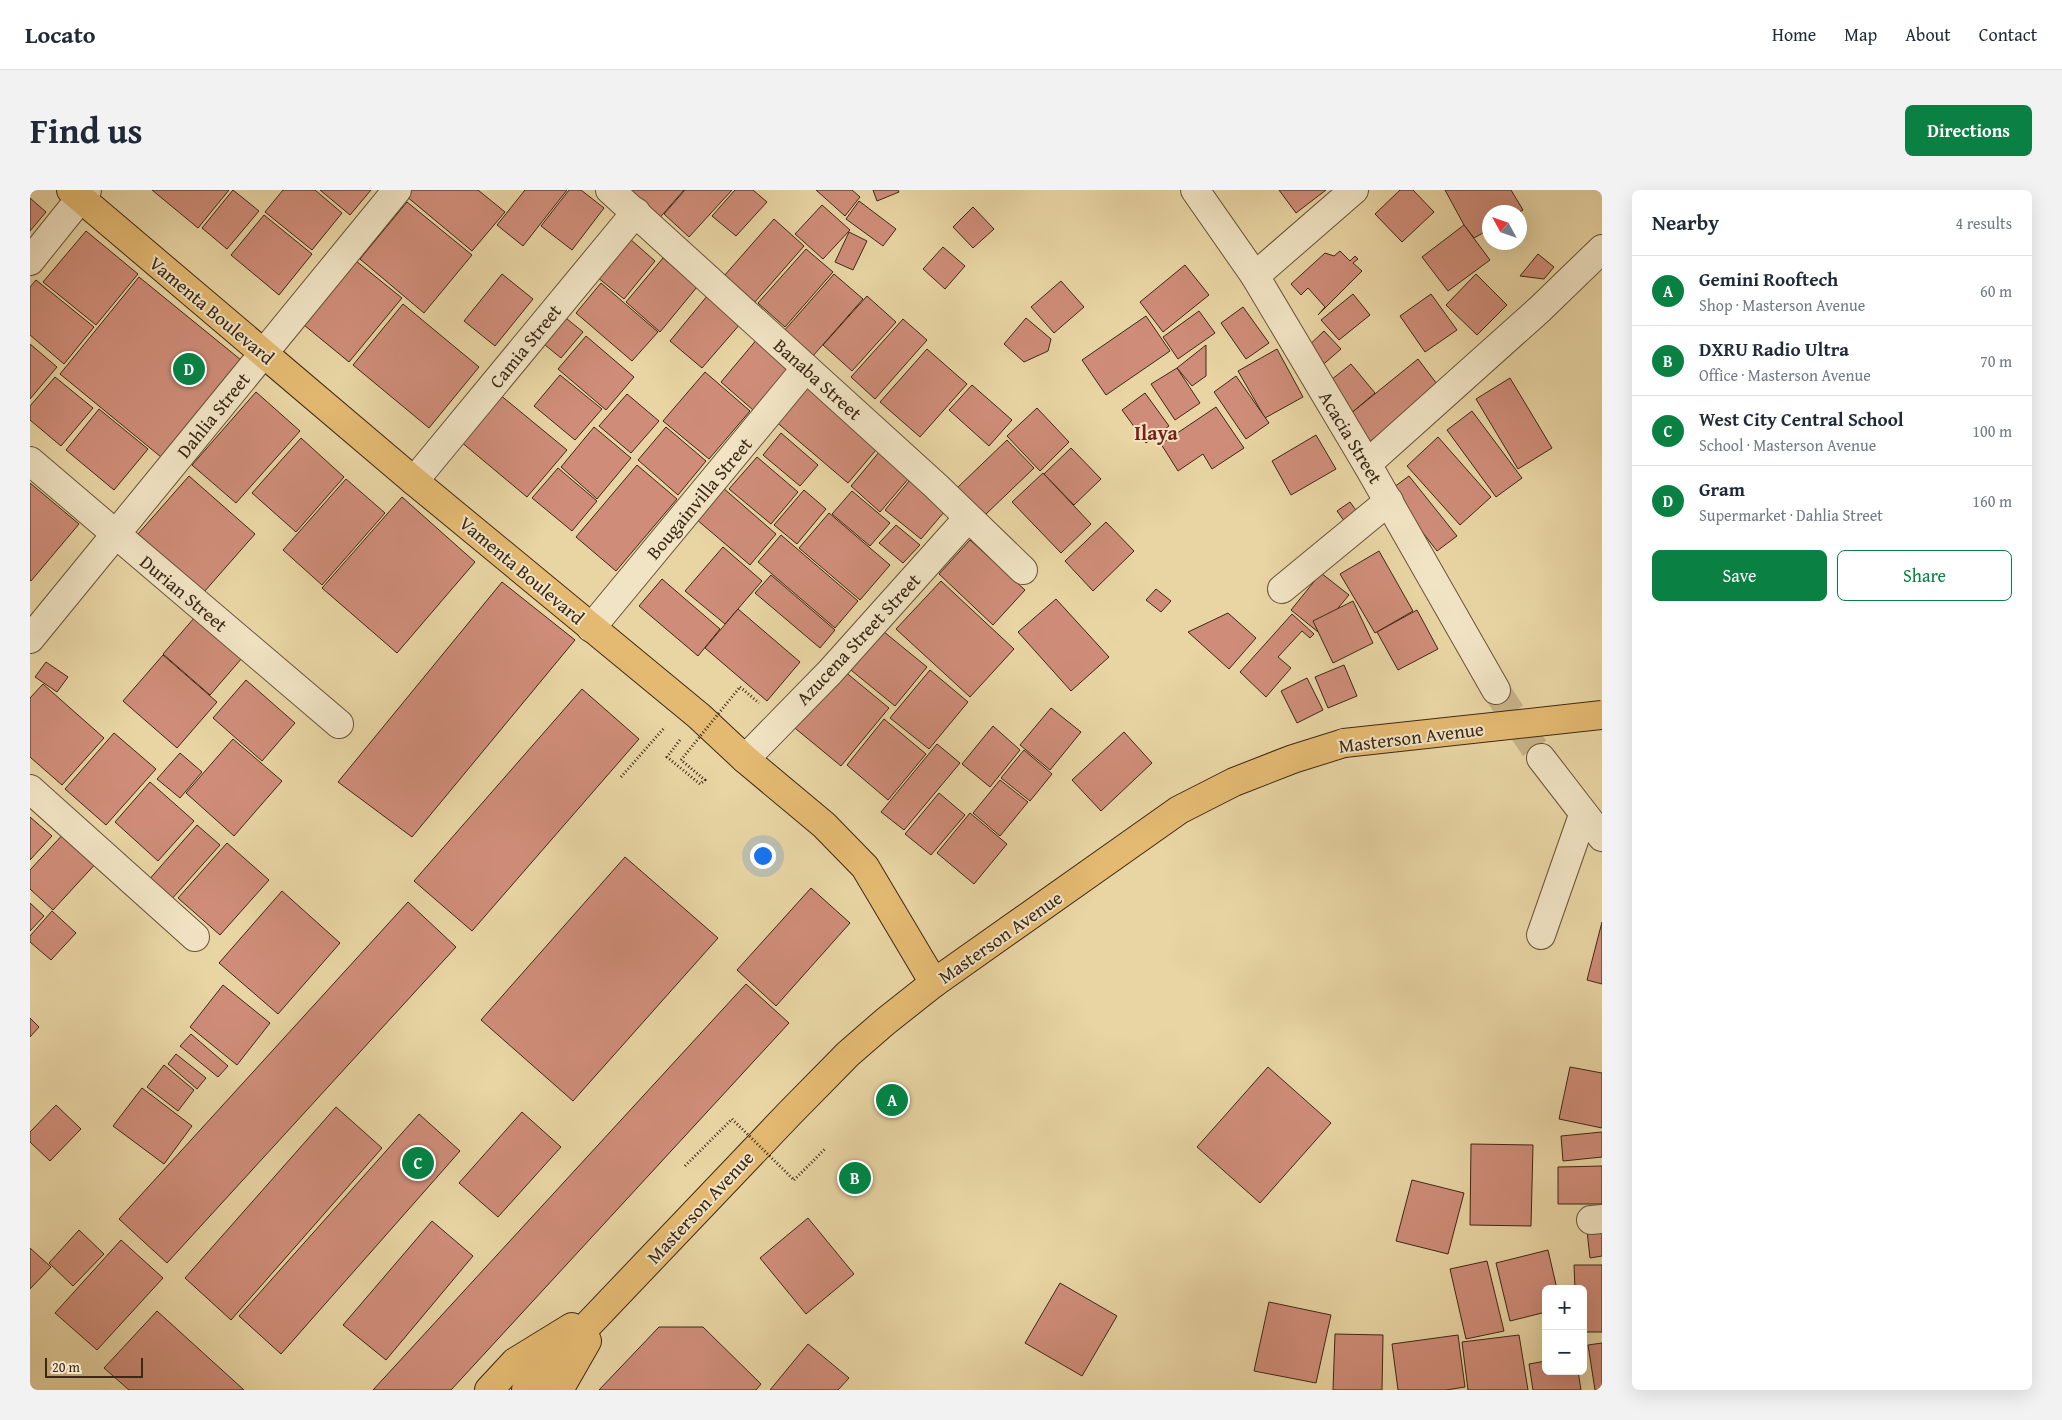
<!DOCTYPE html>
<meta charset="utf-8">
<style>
:root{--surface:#fff;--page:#f2f2f3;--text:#1f2937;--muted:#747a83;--line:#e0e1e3;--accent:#0b8043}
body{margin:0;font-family:"Gentium Book Plus",serif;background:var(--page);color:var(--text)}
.controls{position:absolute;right:15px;bottom:15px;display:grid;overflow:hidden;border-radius:8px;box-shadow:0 5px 20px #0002}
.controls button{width:45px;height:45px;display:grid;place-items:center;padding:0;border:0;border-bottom:1px solid var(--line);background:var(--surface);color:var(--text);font:25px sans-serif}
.compass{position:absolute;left:1452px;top:15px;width:45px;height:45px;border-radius:50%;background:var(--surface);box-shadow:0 5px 20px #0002;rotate:310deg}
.scale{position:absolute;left:15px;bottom:12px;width:98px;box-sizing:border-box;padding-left:5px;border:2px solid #3d2817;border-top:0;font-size:14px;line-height:18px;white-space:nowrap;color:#3d2817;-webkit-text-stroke:4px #f1e4c4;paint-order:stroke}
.you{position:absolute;left:732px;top:665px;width:18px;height:18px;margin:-12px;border:4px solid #fff;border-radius:50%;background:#1a73e8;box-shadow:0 0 0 8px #1a73e833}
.badge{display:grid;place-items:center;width:32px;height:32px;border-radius:50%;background:var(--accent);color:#fff;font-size:16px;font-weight:700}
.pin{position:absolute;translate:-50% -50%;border:2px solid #fff;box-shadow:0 1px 5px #0006}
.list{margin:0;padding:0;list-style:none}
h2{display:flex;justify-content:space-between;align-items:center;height:65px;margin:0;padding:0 20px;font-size:21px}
h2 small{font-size:16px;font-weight:400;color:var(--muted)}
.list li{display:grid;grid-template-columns:32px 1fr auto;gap:15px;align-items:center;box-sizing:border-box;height:70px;padding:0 20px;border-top:1px solid var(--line)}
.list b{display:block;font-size:19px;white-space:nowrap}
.list p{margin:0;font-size:16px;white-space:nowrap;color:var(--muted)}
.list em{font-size:16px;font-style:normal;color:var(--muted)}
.actions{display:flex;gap:10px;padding:15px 20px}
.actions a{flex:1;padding:11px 0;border:1px solid var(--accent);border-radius:8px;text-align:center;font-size:18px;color:var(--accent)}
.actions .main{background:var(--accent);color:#fff}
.map{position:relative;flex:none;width:1572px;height:1200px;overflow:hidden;border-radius:8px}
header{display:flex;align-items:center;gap:30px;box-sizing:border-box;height:70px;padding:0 25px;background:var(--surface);border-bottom:1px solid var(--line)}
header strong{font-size:24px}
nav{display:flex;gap:28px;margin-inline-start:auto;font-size:18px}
.intro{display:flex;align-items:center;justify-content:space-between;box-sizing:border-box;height:120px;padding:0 30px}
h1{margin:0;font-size:35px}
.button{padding:12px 22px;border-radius:8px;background:var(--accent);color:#fff;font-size:18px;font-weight:700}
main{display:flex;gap:30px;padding:0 30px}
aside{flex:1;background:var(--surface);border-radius:8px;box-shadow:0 5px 20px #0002}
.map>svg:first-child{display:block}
.building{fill:#cf8d79;stroke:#3d2817}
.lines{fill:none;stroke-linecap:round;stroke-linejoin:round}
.minor-tunnel{stroke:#c7b288;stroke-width:28;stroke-dasharray:28 14;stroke-linecap:butt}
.minor-casing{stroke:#68533a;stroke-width:30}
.major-casing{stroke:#3d2817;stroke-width:30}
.path{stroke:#3d2817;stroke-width:3;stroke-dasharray:1 2.5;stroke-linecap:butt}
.minor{stroke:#f1e4c4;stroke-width:28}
.major{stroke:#e4ba72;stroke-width:28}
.major-bridge-casing{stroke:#3d2817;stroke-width:30;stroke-linecap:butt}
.path-bridge{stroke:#3d2817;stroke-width:3;stroke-dasharray:1 2.5;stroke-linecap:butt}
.major-bridge{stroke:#e4ba72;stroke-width:28}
.labels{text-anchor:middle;stroke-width:4;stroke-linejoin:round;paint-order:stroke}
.street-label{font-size:19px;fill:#3d2817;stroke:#f1e4c4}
.neighbourhood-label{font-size:20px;font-weight:bold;fill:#7a1f14;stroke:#f1e4c4}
</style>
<header>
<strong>Locato</strong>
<nav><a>Home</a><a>Map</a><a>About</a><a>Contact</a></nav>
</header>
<div class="intro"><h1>Find us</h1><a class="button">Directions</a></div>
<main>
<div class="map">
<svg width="1572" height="1200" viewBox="0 0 1572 1200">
<rect width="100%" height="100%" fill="#e9d5a4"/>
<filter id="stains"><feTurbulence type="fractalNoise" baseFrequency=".004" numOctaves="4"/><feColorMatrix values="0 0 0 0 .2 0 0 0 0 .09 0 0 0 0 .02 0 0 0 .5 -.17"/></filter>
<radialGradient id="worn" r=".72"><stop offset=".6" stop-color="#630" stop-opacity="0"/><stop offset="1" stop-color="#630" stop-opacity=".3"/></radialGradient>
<!-- building -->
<g class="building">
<path d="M122,0h77l-31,38z"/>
<path d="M203,0l26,21 -32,38 -25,-21z"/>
<path d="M253,0h32l27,23 -30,37 -47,-38z"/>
<path d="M290,0h51l-21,25z"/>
<path d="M381,0h67l27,22 -33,39 -66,-55z"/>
<path d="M495,0h42l-44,56 -26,-21z"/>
<path d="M539,0h12l23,18 -32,42 -31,-24z"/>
<path d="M602,0h52l-28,32 -29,-26z"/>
<path d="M655,0h47l-43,47 -25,-23z"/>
<path d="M705,0h18l14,12 -31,34 -24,-20z"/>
<path d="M786,0h36l8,7 -15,19z"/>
<path d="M843,0h25l1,2 -22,9z"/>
<path d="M1249,0h47l-30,23z"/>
<path d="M1370,0h13l21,22 -32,30 -27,-28z"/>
<path d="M1415,0h66l12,20 -4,2h-29v17l-16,9 -10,-13z"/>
<path d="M0,8l16,14 -16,19z"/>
<path d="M829,11l37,28 -13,17 -37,-27z"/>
<path d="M377,12l65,53 -48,58 -64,-54z"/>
<path d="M792,15l28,25 -27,29 -28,-25z"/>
<path d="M943,17l21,22 -21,19 -20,-21z"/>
<path d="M234,25l48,39 -33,41 -48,-40z"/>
<path d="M744,29l30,27 -50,57 -30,-27z"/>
<path d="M1434,35l26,35 -42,31 -26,-34z"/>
<path d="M56,41l52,43 -42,51 -53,-43z"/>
<path d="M819,42l18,9 -14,29 -18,-8z"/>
<path d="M600,49l25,22 -31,38 -27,-22z"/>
<path d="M913,57l22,19 -20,23 -22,-20z"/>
<path d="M776,59l27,23 -48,55 -27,-24z"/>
<path d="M1310,61l10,10 5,-5 3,3 -5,4 9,8 -44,44 7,-8 -17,-19 -7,7 -10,-11 34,-31 9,3z"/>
<path d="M1508,64l16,13 -10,12 -24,-3z"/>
<path d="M633,68l34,29 -37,45 -34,-30z"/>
<path d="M326,71l46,37 -53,64 -45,-37z"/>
<path d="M1155,75l24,30 -46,37 -23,-30z"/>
<path d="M472,84l31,25 -38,47 -31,-25z"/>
<path d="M804,84l29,25 -51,58 -29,-25z"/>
<path d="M1446,84l31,31 -30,30 -31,-30z"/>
<path d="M109,87l102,83 -80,97 -101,-83z"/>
<path d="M6,90l58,47 -30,37 -34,-29v-48z"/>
<path d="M1031,91l23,26 -30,26 -23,-26z"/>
<path d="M571,93l57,49 -26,29 -56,-48z"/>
<path d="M1323,104l17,21 -31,25 -18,-20z"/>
<path d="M1401,104l26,36 -32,22 -25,-36z"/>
<path d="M678,105l33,28 -39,45 -32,-27z"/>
<path d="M837,106l29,26 -44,49 -29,-26z"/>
<path d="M373,114l76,63 -50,61 -76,-63z"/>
<path d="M1213,117l26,36 -23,16 -25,-36z"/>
<path d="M1169,121l16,22 -37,26 -15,-22z"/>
<path d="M531,124l22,18 -22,26 -22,-18z"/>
<path d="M1116,126l24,35 -64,44 -24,-35z"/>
<path d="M996,128l25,21 -3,12 -24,11 -20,-18z"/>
<path d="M873,129l24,21 -52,59 -24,-22z"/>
<path d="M1294,141l17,18 -23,20 -16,-17z"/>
<path d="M556,146l48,41 -28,33 -48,-41z"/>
<path d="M728,148l33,29 -38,43 -32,-28z"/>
<path d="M0,154l27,23 -27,32z"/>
<path d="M1176,155v31l-14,10 -15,-18z"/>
<path d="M897,159l40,35 -47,53 -40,-35z"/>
<path d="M1247,159l26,48 -38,21 -27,-47z"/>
<path d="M1388,169l22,29 -72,55 -18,-29z"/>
<path d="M1321,174l24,29 -25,21 -24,-30z"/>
<path d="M1147,178l23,35 -25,17 -24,-36z"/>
<path d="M675,182l45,39 -41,48 -46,-38z"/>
<path d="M530,185l42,34 -27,31 -41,-34z"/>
<path d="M1206,186l33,47 -23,16 -32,-47z"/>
<path d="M25,187l38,31 -32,38 -31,-26v-14z"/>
<path d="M1480,188l42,70 -34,21 -42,-70z"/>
<path d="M778,190l74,63 -34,40 -74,-63z"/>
<path d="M942,195l40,35 -23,26 -40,-36z"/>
<path d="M226,202l44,39 -64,72 -44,-38z"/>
<path d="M1115,203l24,33 -23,17 -24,-33z"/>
<path d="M469,204l68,56 -40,47 -67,-56z"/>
<path d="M597,204l32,27 -28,32 -32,-27z"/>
<path d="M1186,217l28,41 -32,21 -9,-15 -25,17 -17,-27z"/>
<path d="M1007,218l32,34 -29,29 -33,-35z"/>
<path d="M69,219l49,40 -34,41 -48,-40z"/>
<path d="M1442,221l50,67 -26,19 -49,-67z"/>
<path d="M564,237l37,31 -34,41 -36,-32z"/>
<path d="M636,237l40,34 -28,34 -40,-35z"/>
<path d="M751,243l37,32 -18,21 -37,-31z"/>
<path d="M1286,245l20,34 -45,26 -19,-34z"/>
<path d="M1408,247l53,60 -31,28 -53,-59z"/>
<path d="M271,248l43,39 -48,55 -44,-39z"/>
<path d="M977,250l27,28 -50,48 -27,-28z"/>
<path d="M855,255l30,26 -35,41 -29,-26z"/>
<path d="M1041,258l30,31 -27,26 -30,-31z"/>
<path d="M727,267l41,35 -27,32 -42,-35z"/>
<path d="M607,275l40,34 -61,72 -40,-34z"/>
<path d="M528,278l39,33 -25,30 -40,-33z"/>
<path d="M1013,283l48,51 -30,29 -49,-51z"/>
<path d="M885,284l36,30 -30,35 -36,-29z"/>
<path d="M159,286l66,58 -51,58 -66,-58z"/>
<path d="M1379,286l48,60 -20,15 -47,-61z"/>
<path d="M316,289l39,34 -63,72 -39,-35z"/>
<path d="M0,293l49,41 -48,57 -1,-1z"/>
<path d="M692,297l54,47 -26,31 -54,-46z"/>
<path d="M774,300l22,19 -29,35 -23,-19z"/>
<path d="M822,301l38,32 -20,23 -38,-32z"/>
<path d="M372,307l73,65 -78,91 -75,-65z"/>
<path d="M1320,312l8,11 -13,9 -8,-11z"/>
<path d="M799,323l61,52 -30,35 -61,-52z"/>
<path d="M1076,332l28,29 -41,40 -28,-30z"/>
<path d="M866,335l24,20 -17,18 -24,-20z"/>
<path d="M751,345l77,66 -23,27 -77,-66z"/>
<path d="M940,350l55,50 -32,35 -54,-51z"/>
<path d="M693,357l39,34 -37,43 -40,-33z"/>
<path d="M1349,361l34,60 -38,22 -35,-59z"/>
<path d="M1291,383l28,22 -31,37 -27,-22z"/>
<path d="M741,385l64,55 -15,18 -65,-55z"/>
<path d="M632,389l58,50 -22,27 -59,-50z"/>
<path d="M911,391l73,68 -44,48 -74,-68z"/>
<path d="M472,392l73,58 -163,197 -74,-55z"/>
<path d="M1126,399l15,12 -10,11 -15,-12z"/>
<path d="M1026,409l53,58 -38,34 -53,-59z"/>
<path d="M1323,411l20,42 -40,20 -20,-42z"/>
<path d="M708,419l62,53 -33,39 -62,-53z"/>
<path d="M1387,420l21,39 -40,21 -21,-38z"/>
<path d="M1198,423l28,25 -27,31 -41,-37z"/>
<path d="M1262,424l22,20 -4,4 -8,-7 -24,26 13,11 -25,29 -26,-25z"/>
<path d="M165,427l47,41 -32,37 -47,-41z"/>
<path d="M848,437l49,40 -32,39 -49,-40z"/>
<path d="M133,465l54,47 -40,46 -54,-47z"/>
<path d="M16,472l22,15 -11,15 -22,-15z"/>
<path d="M1314,475l13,31 -29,12 -13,-31z"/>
<path d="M808,476l51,42 -48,58 -51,-42z"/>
<path d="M900,480l38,32 -39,47 -39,-31z"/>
<path d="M1277,488l16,32 -26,13 -16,-32z"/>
<path d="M216,490l49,43 -33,38 -49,-43z"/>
<path d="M13,494l61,54 -42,47 -32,-28v-59z"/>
<path d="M552,499l57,50 -167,192 -58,-50z"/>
<path d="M1021,518l30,24 -31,38 -30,-25z"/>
<path d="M854,529l42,35 -38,46 -41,-35z"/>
<path d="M963,536l27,24 -30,37 -28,-23z"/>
<path d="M1094,542l28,31 -51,48 -29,-31z"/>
<path d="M84,543l42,36 -50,56 -41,-36z"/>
<path d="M203,549l49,42 -48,55 -48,-43z"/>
<path d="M907,554l23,19 -56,67 -23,-18z"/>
<path d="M994,560l28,24 -22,27 -29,-23z"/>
<path d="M150,563l22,19 -22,26 -23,-19z"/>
<path d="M970,590l28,22 -28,34 -27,-23z"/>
<path d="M120,592l44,39 -36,40 -43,-39z"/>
<path d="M909,603l26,22 -34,40 -26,-21z"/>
<path d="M940,623l37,31 -33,40 -37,-31z"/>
<path d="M0,627l22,19 -22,24z"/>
<path d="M167,635l23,20 -50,56 -23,-19z"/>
<path d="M36,641l33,29 -46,50 -23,-21v-19z"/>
<path d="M197,653l42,37 -49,55 -42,-37z"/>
<path d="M595,667l93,81 -145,163 -92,-81z"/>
<path d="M781,698l39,35 -74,83 -39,-36z"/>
<path d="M252,701l58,52 -62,71 -59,-51z"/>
<path d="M378,712l48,45 -289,316 -48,-44z"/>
<path d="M0,713l14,13 -14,15z"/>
<path d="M22,721l24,22 -25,27 -21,-18v-6z"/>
<path d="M1572,732v62l-15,-4z"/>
<path d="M716,794l43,39 -338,367h-78z"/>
<path d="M193,795l47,38 -33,42 -47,-38z"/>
<path d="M0,828l9,9 -9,10z"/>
<path d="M161,844l37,32 -10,11 -38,-31z"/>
<path d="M146,864l30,24 -9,11 -29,-25z"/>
<path d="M134,875l30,25 -16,21 -31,-24z"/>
<path d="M1238,877l63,56 -71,80 -63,-56z"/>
<path d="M1540,877l32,6v55l-43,-9z"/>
<path d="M112,898l50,38 -28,38 -51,-38z"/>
<path d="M26,915l25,24 -31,32 -20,-19v-10z"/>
<path d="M306,917l46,41 -151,172 -46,-42z"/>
<path d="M492,922l39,35 -63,70 -39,-34z"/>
<path d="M389,924l41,37 -179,203 -42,-38z"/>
<path d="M1572,942v25l-39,4 -2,-25z"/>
<path d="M1441,954l62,1 -2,81 -61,-1z"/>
<path d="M1572,976v38h-44v-37z"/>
<path d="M1382,990l52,13 -16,61 -52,-13z"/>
<path d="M778,1028l46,56 -48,40 -46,-56z"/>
<path d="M402,1031l41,35 -87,104 -43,-35z"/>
<path d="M1572,1039v27l-12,2 -3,-27z"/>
<path d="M49,1040l25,24 -31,32 -24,-23z"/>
<path d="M91,1050l42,38 -66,72 -42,-37z"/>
<path d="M0,1058l21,19 -21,22z"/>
<path d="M1518,1060l9,39h-11v23l-36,9 -14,-58z"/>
<path d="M1457,1071l17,70 -38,8 -16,-70z"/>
<path d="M1544,1075h28v67h-19v-43h-8z"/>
<path d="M1030,1093l57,33 -35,60 -57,-33z"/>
<path d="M1239,1112l62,13 -15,68 -62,-12z"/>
<path d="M127,1121l87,79h-115l-25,-22z"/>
<path d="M629,1137h44l58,57 -5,6h-157z"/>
<path d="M1305,1144l48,1 -1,55h-49z"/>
<path d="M1428,1145l7,52 -19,3h-48l-6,-46z"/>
<path d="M1489,1145l9,55h-60l-6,-48z"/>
<path d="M1572,1153v47h-7l-7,-45z"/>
<path d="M778,1154l41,34 -11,12h-68z"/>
<path d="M1516,1171v10h32l3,19h-48l-4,-26z"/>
</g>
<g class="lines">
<!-- minor-tunnel -->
<path class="minor-tunnel" d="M1466,500l45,68"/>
<!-- minor casing -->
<g class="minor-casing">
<g id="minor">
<path d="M580,0l326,296 87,84"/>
<path d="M1165,0l60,86 112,188 129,226"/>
<path d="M0,71l57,-71"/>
<path d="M1225,86l99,-86"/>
<path d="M0,271l309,263"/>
<path d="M1337,274l173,-155 62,-60"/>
<path d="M384,291l222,-269"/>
<path d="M1252,399l107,-88"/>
<path d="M561,438l215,-260"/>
<path d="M0,449l367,-449"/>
<path d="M1511,568l61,79"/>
<path d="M715,569l85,-87 138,-154"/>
<path d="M0,599l165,148"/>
<path d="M1511,745l42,-120"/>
<path d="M1561,1030l11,-1"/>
</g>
</g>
<!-- major casing -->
<g class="major-casing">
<g id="major">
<path d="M41,0l343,291 285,235 46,43 79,66 41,42 69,116"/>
<path d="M459,1200l26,-28 57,-35"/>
<path d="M496,1200l263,-276 59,-60 38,-33 48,-38 245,-173 55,-28 59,-23 51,-16"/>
<path d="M529,1200l28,-49"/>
</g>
</g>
<!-- path -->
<g class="path">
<path d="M710,497l19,16"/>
<path d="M650,550l-13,17 33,27 5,-4 -24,-20"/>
<path d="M591,587l44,-50"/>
<path d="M655,976l47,-47"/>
<path d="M764,990l31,-31"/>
</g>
<!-- minor -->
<use href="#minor" class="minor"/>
<!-- major -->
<use href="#major" class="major"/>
<!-- major-bridge casing -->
<g class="major-bridge-casing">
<path id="major-bridge" d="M1314,553l258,-28"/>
</g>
<!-- path-bridge -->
<g class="path-bridge">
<path d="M651,570l59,-73"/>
<path d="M702,929l62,61"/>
</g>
<!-- major-bridge -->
<use href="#major-bridge" class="major-bridge"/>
</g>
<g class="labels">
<!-- street labels -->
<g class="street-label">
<text transform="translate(182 120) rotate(40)" y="7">Vamenta Boulevard</text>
<text transform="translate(495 156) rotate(-51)" y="7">Camia Street</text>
<text transform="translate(788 189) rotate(42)" y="7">Banaba Street</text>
<text transform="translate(183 225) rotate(-51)" y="7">Dahlia Street</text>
<text transform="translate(1321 247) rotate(59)" y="7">Acacia Street</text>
<text transform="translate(669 308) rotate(-50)" y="7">Bougainvilla Street</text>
<text transform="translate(492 380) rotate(40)" y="7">Vamenta Boulevard</text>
<text transform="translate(154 403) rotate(40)" y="7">Durian Street</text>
<text transform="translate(828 449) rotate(-47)" y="7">Azucena Street Street</text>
<text transform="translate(1381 547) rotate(-7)" y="7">Masterson Avenue</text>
<text transform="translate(970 747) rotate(-35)" y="7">Masterson Avenue</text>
<text transform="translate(670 1017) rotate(-47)" y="7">Masterson Avenue</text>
</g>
<!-- neighbourhood labels -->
<g class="neighbourhood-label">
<text x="1126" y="250">Ilaya</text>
</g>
</g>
<rect width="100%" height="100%" filter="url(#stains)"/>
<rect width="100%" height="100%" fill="url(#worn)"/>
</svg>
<div class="controls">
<button>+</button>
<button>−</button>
</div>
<svg class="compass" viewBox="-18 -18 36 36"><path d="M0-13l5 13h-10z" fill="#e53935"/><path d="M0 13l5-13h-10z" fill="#747a83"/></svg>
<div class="scale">20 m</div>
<div class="you"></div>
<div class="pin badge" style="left:862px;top:910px">A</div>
<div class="pin badge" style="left:825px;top:988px">B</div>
<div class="pin badge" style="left:388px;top:973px">C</div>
<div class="pin badge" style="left:159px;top:179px">D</div>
</div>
<aside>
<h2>Nearby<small>4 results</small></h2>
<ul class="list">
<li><span class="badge">A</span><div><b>Gemini Rooftech</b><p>Shop · Masterson Avenue</p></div><em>60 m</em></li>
<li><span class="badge">B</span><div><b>DXRU Radio Ultra</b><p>Office · Masterson Avenue</p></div><em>70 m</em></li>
<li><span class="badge">C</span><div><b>West City Central School</b><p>School · Masterson Avenue</p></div><em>100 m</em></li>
<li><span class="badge">D</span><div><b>Gram</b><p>Supermarket · Dahlia Street</p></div><em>160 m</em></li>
</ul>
<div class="actions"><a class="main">Save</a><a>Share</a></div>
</aside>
</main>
